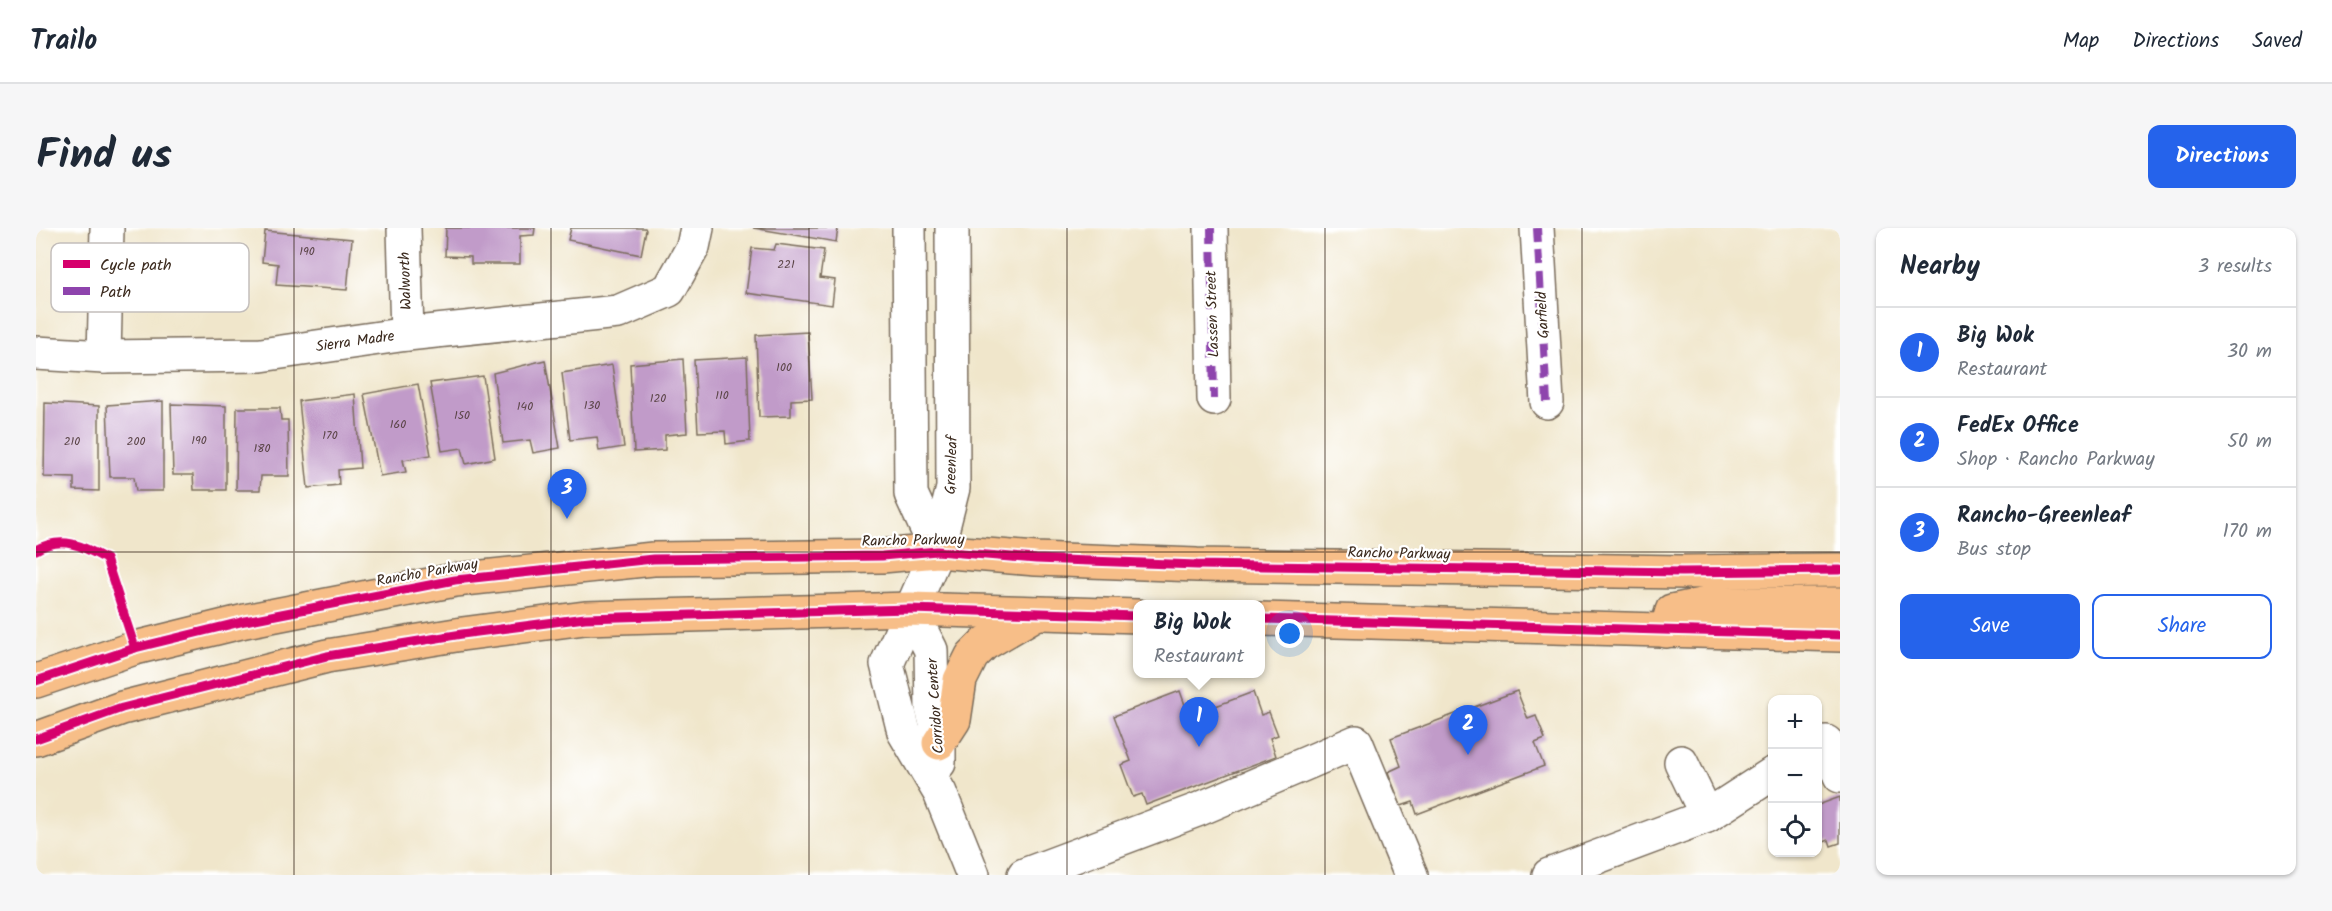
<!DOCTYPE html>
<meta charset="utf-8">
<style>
:root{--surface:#fff;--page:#f6f6f7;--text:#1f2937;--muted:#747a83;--line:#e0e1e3;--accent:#2563eb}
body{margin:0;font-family:Kalam,sans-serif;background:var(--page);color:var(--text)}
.controls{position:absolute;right:18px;bottom:18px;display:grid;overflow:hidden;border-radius:12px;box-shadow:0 2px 4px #0004}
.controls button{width:54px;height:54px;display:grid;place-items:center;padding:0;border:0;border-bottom:2px solid var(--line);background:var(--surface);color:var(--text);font:30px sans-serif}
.you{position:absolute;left:1254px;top:406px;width:21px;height:21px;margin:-15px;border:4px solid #fff;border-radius:50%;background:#1a73e8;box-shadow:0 0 0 9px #1a73e833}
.badge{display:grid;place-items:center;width:39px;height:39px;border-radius:50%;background:var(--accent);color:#fff;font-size:20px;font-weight:700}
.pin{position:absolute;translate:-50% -50px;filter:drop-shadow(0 2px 3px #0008)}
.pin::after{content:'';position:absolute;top:32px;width:21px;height:18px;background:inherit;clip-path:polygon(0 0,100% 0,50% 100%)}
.popup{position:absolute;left:1097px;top:372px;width:132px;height:78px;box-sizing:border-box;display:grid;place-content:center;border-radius:12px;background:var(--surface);filter:drop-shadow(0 2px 4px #0005);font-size:20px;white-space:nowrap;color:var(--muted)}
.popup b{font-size:22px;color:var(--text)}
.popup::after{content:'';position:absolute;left:50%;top:100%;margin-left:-12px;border:12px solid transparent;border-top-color:var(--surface)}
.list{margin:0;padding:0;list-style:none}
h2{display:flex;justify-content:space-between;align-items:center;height:78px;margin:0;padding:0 24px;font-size:26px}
h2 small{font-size:20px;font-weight:400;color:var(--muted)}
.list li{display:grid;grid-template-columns:39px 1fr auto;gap:18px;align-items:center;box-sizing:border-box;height:90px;padding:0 24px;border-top:2px solid var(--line)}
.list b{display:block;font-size:22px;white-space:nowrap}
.list p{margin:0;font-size:20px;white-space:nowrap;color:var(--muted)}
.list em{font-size:20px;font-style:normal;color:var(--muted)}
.actions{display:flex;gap:12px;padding:18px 24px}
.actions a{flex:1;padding:14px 0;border:2px solid var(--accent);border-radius:12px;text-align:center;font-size:21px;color:var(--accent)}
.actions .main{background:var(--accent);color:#fff}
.icon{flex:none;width:33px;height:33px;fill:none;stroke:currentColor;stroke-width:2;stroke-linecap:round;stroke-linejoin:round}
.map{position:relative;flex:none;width:1804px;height:647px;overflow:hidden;border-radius:12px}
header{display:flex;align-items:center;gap:36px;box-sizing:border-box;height:84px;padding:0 30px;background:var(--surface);border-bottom:2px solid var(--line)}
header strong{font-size:28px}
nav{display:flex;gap:33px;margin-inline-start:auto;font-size:21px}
.intro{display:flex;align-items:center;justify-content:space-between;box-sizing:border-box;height:144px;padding:0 36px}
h1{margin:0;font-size:42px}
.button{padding:15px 27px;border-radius:12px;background:var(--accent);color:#fff;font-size:21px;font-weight:700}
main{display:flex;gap:36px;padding:0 36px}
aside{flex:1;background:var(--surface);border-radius:12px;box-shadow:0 2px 4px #0004}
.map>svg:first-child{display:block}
.building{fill:#c19bc9}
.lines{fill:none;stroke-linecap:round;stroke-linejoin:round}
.minor-casing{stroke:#7a6c5b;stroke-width:36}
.major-casing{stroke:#7a6c5b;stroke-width:36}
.minor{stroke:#fff;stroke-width:33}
.major{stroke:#f7be88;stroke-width:33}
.quiet{stroke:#8e44ad;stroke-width:8;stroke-dasharray:15 8;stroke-linecap:butt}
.cycleway-casing{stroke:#fff;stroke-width:13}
.cycleway{stroke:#d6006c;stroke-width:9}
.grid{fill:none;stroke:#3b2a1e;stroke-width:1.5;stroke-opacity:0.55}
.labels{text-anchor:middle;stroke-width:4.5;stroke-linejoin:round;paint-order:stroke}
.number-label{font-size:12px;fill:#5c4649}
.street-label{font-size:15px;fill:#3b2a1e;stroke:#fff}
.key{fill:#fff;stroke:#c4bfbc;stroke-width:1.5}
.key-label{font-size:16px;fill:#3b2a1e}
</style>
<header>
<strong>Trailo</strong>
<nav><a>Map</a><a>Directions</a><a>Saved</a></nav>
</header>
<div class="intro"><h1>Find us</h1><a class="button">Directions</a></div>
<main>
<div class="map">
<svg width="1804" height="647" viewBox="0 0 1804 647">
<rect width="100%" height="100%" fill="#fff"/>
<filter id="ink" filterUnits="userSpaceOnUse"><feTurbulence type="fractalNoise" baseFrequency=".0167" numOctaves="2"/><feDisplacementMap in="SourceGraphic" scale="12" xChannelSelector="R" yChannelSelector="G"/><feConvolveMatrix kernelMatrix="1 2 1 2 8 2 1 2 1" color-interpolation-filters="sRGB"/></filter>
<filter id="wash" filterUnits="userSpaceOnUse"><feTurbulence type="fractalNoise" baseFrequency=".008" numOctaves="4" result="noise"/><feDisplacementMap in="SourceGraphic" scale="24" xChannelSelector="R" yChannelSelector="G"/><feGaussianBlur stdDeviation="1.35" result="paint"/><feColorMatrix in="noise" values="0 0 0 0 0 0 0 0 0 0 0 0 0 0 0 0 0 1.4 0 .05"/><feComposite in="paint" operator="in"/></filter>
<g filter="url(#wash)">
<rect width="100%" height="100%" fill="#f0e6cb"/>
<g id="blocks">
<!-- building -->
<g class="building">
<path d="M410,0h89l-1,7 -14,1v28h-49v-7l-26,-1z"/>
<path d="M535,0h74l1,2 -5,25 -73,-15z"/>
<path d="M717,0h85l-2,14z"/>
<path d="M229,3l87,8 -5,51 -71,-5 2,-21 -16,-2z"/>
<path d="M740,16l48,6 -4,28 15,2 -3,25 -86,-12 6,-45 22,2z"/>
<path d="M772,104l4,67 -21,1v16l-32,1 -3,-82z"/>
<path d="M711,129l3,84 -24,3 -1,-13 -27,1 -4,-72z"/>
<path d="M647,131l4,74 -22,2v15l-31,2 -4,-88z"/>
<path d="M509,132l15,88 -27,5 -3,-13 -27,3 -10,-70z"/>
<path d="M576,137l12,82 -25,4 -2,-14 -27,3 -8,-67z"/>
<path d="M447,148l12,82 -29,6 -4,-16 -20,3 -12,-68z"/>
<path d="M382,156l13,71 -28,5 3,12 -26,4 -16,-82z"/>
<path d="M319,166l5,74 -22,2 1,15 -31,3 -9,-87z"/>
<path d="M127,173v90h-27l-2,-14h-24l-3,-72z"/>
<path d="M9,175l54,3v85l-25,-1v-12l-30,-1z"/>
<path d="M135,176l55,2v84h-32l-1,-15h-20z"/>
<path d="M201,180h43l1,12h7l1,56h-28l-1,14h-24z"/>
<path d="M1144,463l9,25 64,-24 8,23 8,-3 9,23 -8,3 6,18 -130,49 -4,-11 -9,3 -12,-32 10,-4 -17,-45z"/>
<path d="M1481,463l11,28 8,-3 9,23 -10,4 9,23 -127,48 -4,-12 -12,4 -13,-34 13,-6 -10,-28z"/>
<path d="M1804,569v46l-9,3 -2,-6 -8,3 -3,-8v-30z"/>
</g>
</g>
</g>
<g filter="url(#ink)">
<use href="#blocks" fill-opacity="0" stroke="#7a6c5b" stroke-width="1.5"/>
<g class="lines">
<!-- minor casing -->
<g class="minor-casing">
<g id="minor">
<path d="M368,0l3,106"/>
<path d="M873,0l2,266 26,57"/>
<path d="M916,0l1,260 -16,63 -50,113 17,68 36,61 33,82"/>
<path d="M1175,0l3,171"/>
<path d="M1501,0l10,174"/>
<path d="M0,125l68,4 157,-2 146,-21 211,-22 51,-22 24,-43 4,-19"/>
<path d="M68,129l3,-129"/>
<path d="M874,381l21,41 1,58 7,27v28"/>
<path d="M1790,514l14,34"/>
<path d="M1671,588l65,-42"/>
<path d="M988,647l173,-65 159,-68 55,133"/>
<path d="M1513,647l158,-59 -26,-54"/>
</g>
</g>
<!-- major casing -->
<g class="major-casing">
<g id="major">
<path d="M1224,391l580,16"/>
<path d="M1630,403l6,-20 34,-7h134"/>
<path d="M0,453l99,-33 110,-27 210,-41 198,-21 229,-3 55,-5 99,8 161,6 485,7 158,-2"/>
<path d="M0,511l86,-31 205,-52 135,-22 123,-16 325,-9 228,7"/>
<path d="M903,515l15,-23 6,-40 12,-24 12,-12 53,-31"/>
</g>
</g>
<!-- minor -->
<use href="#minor" class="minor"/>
<!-- major -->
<use href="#major" class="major"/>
<!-- quiet -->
<g class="quiet">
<path d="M1175,0l3,171"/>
<path d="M1501,0l10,174"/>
</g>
<!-- cycleway casing -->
<g class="cycleway-casing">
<g id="cycleway">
<path d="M0,322c26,-15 47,-4 70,9l29,89"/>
<path d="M1224,391l580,16"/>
<path d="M0,453l99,-33 110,-27 210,-41 198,-21 229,-3 55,-5 99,8 161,6 485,7 158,-2"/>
<path d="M0,511l86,-31 205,-52 135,-22 123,-16 325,-9 228,7"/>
</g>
</g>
<!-- cycleway -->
<use href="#cycleway" class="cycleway"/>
</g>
</g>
<!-- grid -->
<path class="grid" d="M258,0v647M515,0v647M773,0v647M1031,0v647M1289,0v647M1546,0v647M0,324h1804"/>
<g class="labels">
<!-- number labels -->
<g class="number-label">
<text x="271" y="27">190</text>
<text x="750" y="40">221</text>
<text x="748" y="143">100</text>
<text x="686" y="171">110</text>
<text x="622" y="174">120</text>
<text x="556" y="181">130</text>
<text x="489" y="182">140</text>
<text x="426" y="191">150</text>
<text x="362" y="200">160</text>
<text x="294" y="211">170</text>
<text x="163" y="216">190</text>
<text x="36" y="217">210</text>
<text x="100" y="217">200</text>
<text x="226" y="224">180</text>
</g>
<!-- street labels -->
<g class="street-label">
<text transform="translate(369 53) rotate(-92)" y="5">Walworth</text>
<text transform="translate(1176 86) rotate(-92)" y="5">Lassen Street</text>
<text transform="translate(1506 87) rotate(-93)" y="5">Garfield</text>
<text transform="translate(319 113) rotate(-8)" y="5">Sierra Madre</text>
<text transform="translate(915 237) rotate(-88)" y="5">Greenleaf</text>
<text transform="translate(877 312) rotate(-1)" y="5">Rancho Parkway</text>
<text transform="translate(1363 325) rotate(1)" y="5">Rancho Parkway</text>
<text transform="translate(391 344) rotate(-10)" y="5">Rancho Parkway</text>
<text transform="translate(899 478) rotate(-94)" y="5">Corridor Center</text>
</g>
</g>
<!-- legend -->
<rect x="15" y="15" width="198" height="69" rx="9" class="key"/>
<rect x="27" y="32" width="27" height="8" fill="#d6006c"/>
<rect x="27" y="59" width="27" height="8" fill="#8e44ad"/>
<g class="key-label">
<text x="64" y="42">Cycle path</text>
<text x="64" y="69">Path</text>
</g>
</svg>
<div class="controls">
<button>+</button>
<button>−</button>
<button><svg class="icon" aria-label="locate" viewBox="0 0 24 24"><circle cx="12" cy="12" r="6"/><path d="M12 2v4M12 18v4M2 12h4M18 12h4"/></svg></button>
</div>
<div class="you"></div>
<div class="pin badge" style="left:1163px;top:519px">1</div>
<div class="popup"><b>Big Wok</b>Restaurant</div>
<div class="pin badge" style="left:1432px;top:527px">2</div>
<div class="pin badge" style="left:531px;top:291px">3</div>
</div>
<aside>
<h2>Nearby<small>3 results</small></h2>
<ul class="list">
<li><span class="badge">1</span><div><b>Big Wok</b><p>Restaurant</p></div><em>30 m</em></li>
<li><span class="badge">2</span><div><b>FedEx Office</b><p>Shop · Rancho Parkway</p></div><em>50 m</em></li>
<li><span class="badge">3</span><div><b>Rancho-Greenleaf</b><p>Bus stop</p></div><em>170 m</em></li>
</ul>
<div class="actions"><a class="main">Save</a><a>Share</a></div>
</aside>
</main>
